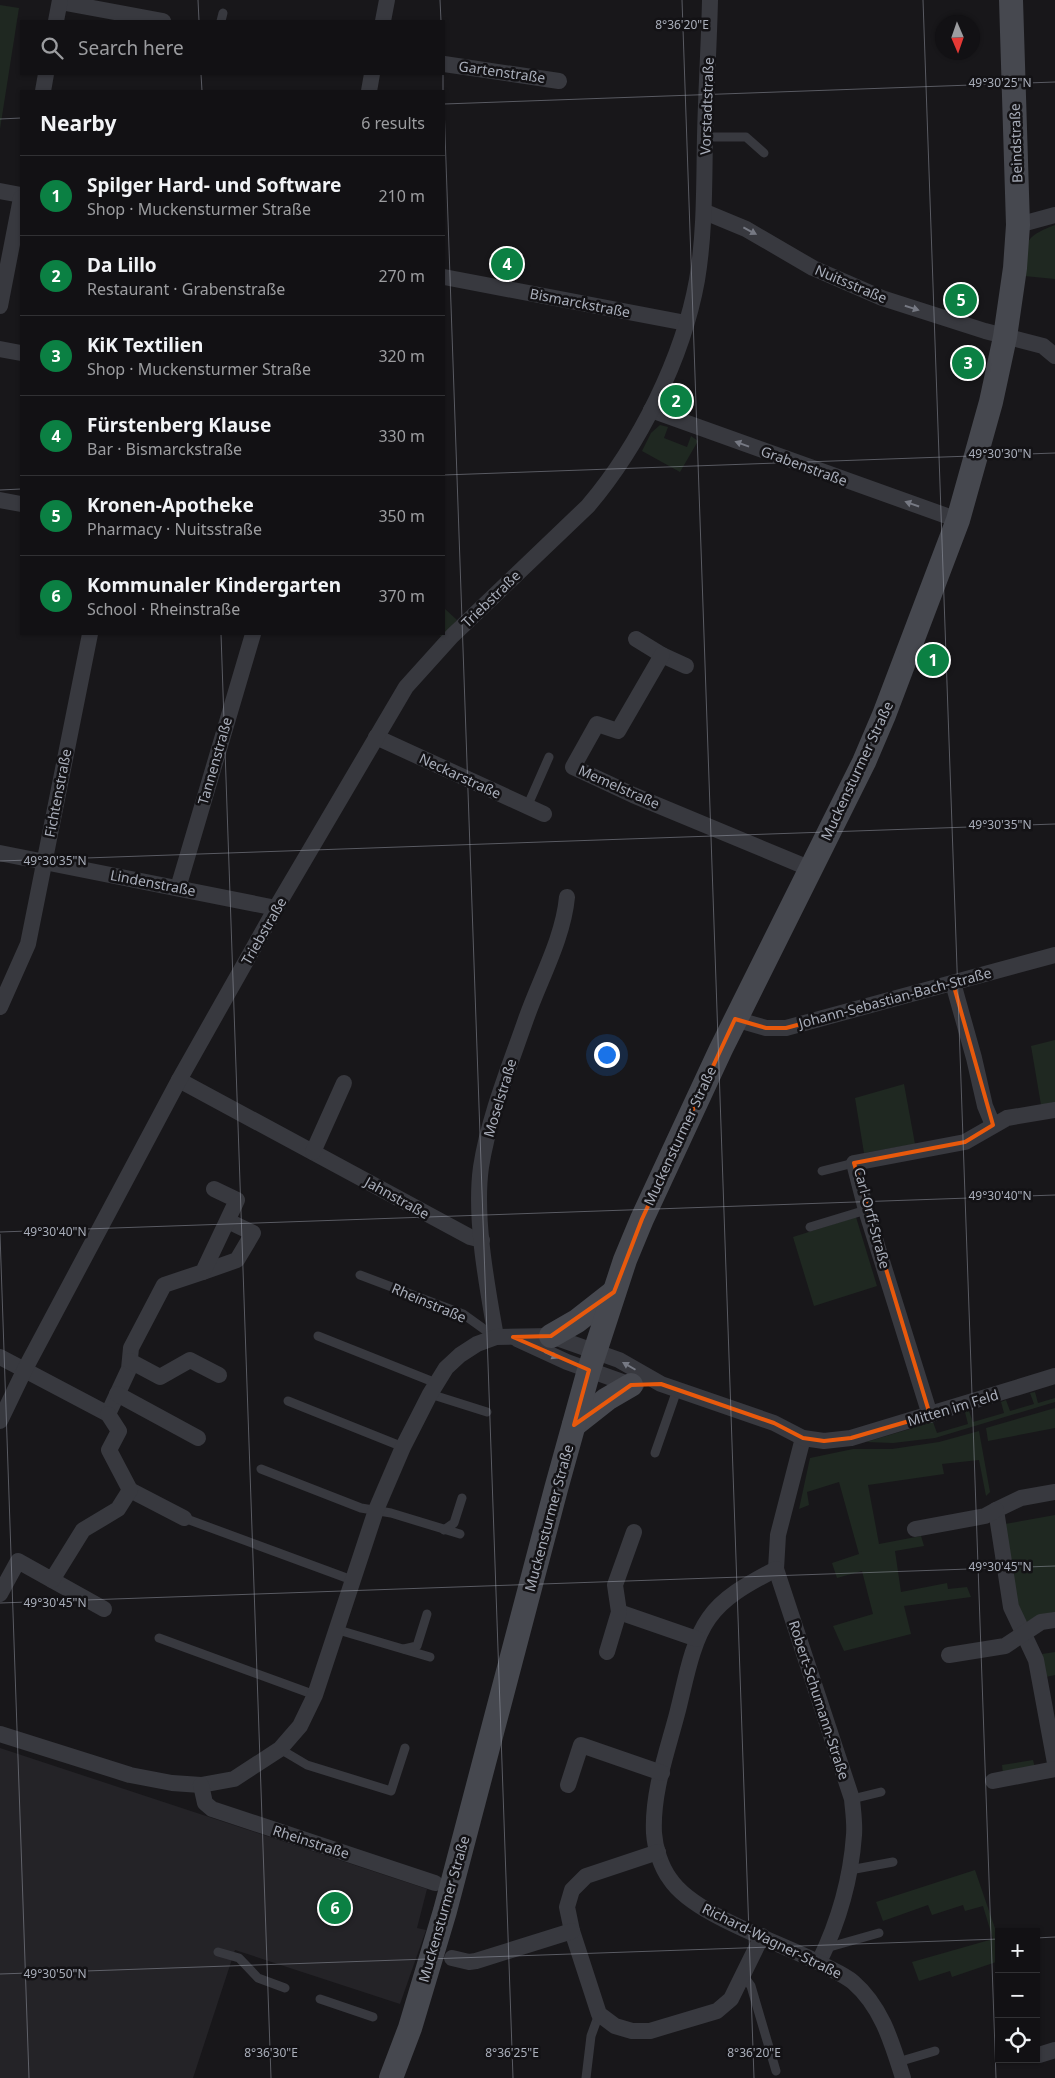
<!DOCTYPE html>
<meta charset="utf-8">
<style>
:root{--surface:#121114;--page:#1b1a1d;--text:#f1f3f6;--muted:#9c9da0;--line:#313134;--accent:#0b8043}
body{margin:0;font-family:"Noto Sans",sans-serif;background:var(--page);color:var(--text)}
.controls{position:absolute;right:15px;bottom:15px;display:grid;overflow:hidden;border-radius:0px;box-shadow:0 1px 4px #0004}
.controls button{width:45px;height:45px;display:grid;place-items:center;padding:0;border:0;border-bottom:1px solid var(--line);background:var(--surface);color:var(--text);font:25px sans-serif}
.compass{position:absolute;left:935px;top:15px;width:45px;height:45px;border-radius:50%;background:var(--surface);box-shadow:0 1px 4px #0004;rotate:178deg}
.you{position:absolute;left:606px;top:1054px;width:18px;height:18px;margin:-12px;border:4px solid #fff;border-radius:50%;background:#1a73e8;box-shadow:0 0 0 8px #1a73e833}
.badge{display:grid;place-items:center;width:32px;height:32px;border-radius:50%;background:var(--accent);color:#fff;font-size:16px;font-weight:700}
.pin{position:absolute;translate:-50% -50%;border:2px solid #fff;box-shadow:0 1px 5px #0006}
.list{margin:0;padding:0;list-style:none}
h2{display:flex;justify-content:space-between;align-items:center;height:65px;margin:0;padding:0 20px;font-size:21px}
h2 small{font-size:16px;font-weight:400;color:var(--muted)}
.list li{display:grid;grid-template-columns:32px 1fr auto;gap:15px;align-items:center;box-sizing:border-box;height:80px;padding:0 20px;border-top:1px solid var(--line)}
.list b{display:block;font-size:19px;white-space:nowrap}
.list p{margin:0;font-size:16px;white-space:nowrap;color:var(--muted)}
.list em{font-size:16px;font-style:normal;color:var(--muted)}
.icon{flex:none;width:28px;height:28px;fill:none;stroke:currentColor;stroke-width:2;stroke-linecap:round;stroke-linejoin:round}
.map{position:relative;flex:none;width:1055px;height:2078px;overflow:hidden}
.search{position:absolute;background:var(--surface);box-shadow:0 1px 4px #0004;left:20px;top:20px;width:425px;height:55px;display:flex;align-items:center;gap:12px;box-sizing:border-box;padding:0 18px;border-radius:0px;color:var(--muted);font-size:19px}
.panel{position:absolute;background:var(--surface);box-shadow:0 1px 4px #0004;left:20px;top:90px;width:425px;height:545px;border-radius:0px}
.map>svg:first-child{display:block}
.built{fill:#242327}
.green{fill:#1f2821}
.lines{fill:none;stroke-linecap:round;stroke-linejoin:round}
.service{stroke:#38393f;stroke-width:9}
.minor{stroke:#38393f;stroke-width:16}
.secondary{stroke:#46484f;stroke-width:24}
.oneway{fill:#767983}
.marked{fill:none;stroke:#e8590c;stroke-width:4;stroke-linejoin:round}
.ticks{fill:none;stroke:#a9aeba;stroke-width:1;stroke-opacity:0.45}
.labels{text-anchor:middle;stroke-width:5;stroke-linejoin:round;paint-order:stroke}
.street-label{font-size:14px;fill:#a9aeba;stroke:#131215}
.ticks-label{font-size:12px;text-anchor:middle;fill:#a9aeba;stroke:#131215;stroke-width:5;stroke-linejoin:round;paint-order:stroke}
</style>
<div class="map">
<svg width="1055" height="2078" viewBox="0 0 1055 2078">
<rect width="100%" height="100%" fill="#18171a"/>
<!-- built -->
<path class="built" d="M0,1748l427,141 -10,39 9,2 -26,74 -165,-54 -42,128h-193z"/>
<!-- green -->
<g class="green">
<path d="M0,5l19,3 -19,121z"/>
<path d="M1055,225v54l-31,-3c3,-34 -3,-38 31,-51z"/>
<path d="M660,425l8,2 -4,11 23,9 4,-11 7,5 -18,31 -38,-21 9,-18z"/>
<path d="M444,608l13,12 -15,17 -4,-3h6z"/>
<path d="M1055,1040v62l-14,3 -10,-59z"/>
<path d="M904,1084l11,60 -51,9 -9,-55z"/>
<path d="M856,1217l21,69 -63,20 -21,-69z"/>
<path d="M1035,1392l3,11 17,-5v4l-120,36 -42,5 -27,-1 67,-20 4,11 31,-9 -3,-12 4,-1 4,11 31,-9 -3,-11 5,-2 4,11 24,-7 -4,-11z"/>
<path d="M1055,1408v20l-67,13 -2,-13z"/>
<path d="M979,1431l11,61 -4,4 -7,-36 -37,4 2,10 -76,11 11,59 42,-8 3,10 -29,5 6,41 46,-9 1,6 19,-2 4,10 -67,9 7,28 -67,17 -11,-25 40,-12 -11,-43 -25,7 -5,-15 27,-9 -20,-72 -32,10 2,13 -10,4 11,-51 43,-9h39l47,-7z"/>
<path d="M1055,1515v97l-16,3 -14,8 -8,-18 -12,-81z"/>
<path d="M1055,1652v23l-9,2 -4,-23z"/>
<path d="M1033,1760l2,8 -32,6 -1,-9z"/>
<path d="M975,1870l24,70v21l-47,16 -2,-6 -31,10 -7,-19 81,-23 -10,-33 -18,5 -2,-6 -31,10 -4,-10 -45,16 -7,-19z"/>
</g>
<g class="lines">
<!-- service -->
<g class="service">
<path d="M221,21l2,-8"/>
<path d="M705,137h41l18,16"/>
<path d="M527,807l22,-50"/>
<path d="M822,1171l32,-8"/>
<path d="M810,1227l56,-17"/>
<path d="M360,1275l103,39 32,23"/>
<path d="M318,1336l118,47"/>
<path d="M430,1394l57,18"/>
<path d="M288,1401l115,46"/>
<path d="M655,1453l22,-63"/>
<path d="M261,1469l100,39 30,5 69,21"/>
<path d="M184,1518l168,62"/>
<path d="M444,1530l10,-7 8,-25"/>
<path d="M335,1629l95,28"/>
<path d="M159,1638l156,57"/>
<path d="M404,1649l13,-3 10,-32"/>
<path d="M280,1749l27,16 84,26 14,-43"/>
<path d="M852,1799l29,-7"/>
<path d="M850,1870l43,-8"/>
<path d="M826,1948l53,-15"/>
<path d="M218,1952l21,6 19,20 27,10"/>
<path d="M743,1975l8,11 25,85"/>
<path d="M320,1999l53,18"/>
<path d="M898,2062l37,-11"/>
<path d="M586,2078l5,-42 8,-22"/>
</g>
<!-- minor -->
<g class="minor">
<path d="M60,2l103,19"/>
<path d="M56,21l4,-21"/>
<path d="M383,21l4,-21"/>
<path d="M444,64l115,17"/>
<path d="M43,91l3,-17"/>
<path d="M369,91l3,-17"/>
<path d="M0,191l21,4"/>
<path d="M705,212l41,17 67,39 69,30 103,33 58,15 12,10"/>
<path d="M1018,225l37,-10"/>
<path d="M444,277l242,46"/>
<path d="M0,306l21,-108"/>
<path d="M0,349l21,4"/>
<path d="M651,410l307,110"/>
<path d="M0,500l21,4"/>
<path d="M636,639l26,16 24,11"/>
<path d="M662,655l-44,76 -21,-7 -24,43 60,28 178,74"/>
<path d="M376,737l168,77"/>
<path d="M0,853l276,55"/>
<path d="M178,888l75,-254"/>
<path d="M953,983l21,75 11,48 8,19"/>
<path d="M0,1007l28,-63 62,-310"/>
<path d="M735,1019l31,9h20l269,-73"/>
<path d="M179,1080l291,157 12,3"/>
<path d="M313,1152l31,-69"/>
<path d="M203,1272l34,-12 16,-27 -25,-12"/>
<path d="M496,1337c-9,-51 -22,-119 -15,-170 8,-51 28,-99 45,-148 14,-40 37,-80 41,-122"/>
<path d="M517,1339l50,23 64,23h5"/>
<path d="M0,1357l108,57 21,-45 2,-21 33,-63 39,-13 34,-72 -23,-11"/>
<path d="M130,1361l30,16 30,-17 29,15"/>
<path d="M117,1394l81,44"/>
<path d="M930,1415l-64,-205 -12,-47 111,-21 42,-24 48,-8"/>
<path d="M0,1421l25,-52 154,-289 97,-172 130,-221 46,-51 136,-130c51,-60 95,-148 109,-226 8,-48 7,-95 8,-144 1,-45 4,-91 5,-136"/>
<path d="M803,1438l-25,97 -2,34 76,230c1,12 3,24 2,36 -3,43 -16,88 -35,127"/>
<path d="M130,1490l54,28"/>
<path d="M1055,1492l-34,6 -25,12 15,97 25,53 19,103"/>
<path d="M915,1529l70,-13 11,-6"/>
<path d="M776,1569c-24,13 -51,26 -67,49 -18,25 -24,66 -32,96 -10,38 -25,79 -23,119 1,15 7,34 16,46 25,38 116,65 157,88 8,4 19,9 26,15 29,25 39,61 50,96"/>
<path d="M52,1580l52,29"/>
<path d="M0,1594l18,-33 34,19 31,-50 35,-21 12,-19 -21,-40 10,-19 -11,-17"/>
<path d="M619,1612l78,27"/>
<path d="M607,1652l12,-40 -4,-27 19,-53"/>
<path d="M949,1655l56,-9 36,-24 14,-2"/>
<path d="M0,1734l130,41 42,8 29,2 33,-6 46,-30 20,-23 15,-31 61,-185 27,-63 27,-53 16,-26 14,-13 17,-11 19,-7 55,-1 68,24 42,24 113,39 29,15 21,3 27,-3 204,-62"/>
<path d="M993,1781l62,-12"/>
<path d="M201,1785l4,18 7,6 223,74"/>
<path d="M568,1785l13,-40 81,28"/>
<path d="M658,1852l-72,24 -14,14 -5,17 5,24 27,83 16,12 17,5h18l67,-20 14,-12 31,-63"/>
<path d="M452,1958l17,4 7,-1 96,-30"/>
<path d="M1039,2055l16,-5"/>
</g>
<!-- secondary -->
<g class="secondary">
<path d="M551,1336l26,-15 37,-29"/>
<path d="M574,1425l33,-26 24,-14"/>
<path d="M391,2078l19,-50 35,-117 111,-422 33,-119 36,-110 17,-41 79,-170 143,-287 20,-47 74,-195 33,-118 14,-65 10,-69 3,-43 -7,-225"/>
</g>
</g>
<!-- one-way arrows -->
<defs><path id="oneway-solid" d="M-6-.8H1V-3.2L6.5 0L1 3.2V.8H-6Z" transform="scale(1.25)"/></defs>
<g class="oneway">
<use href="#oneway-solid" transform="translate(750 231) rotate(28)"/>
<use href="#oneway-solid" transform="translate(912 308) rotate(17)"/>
<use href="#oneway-solid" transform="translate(742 444) rotate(-160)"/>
<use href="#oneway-solid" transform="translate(912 504) rotate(-161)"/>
<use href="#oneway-solid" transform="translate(551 1355) rotate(25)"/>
<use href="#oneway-solid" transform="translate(629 1366) rotate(-150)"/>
</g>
<!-- marked area -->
<path class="marked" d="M953,983l40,142 -28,17 -111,21 76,252 -79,23 -27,3 -21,-3 -29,-15 -113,-39 -30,1 -57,40 15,-55 -76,-33 38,-1 63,-44 28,-73 93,-200 31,9h20z"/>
<!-- ticks -->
<path class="ticks" d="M198,0l1,21M440,0l1,21M682,0l72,2078M923,0l73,2078M201,74l1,17M443,74v17M444,104l611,-22M444,105l69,1973M0,119l21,-1M444,475l611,-22M0,490l21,-1M221,634l50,1444M0,861l1055,-37M0,1232l1055,-37M0,1234l29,844M0,1603l1055,-37M1036,1938l19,-1M0,1974l999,-35"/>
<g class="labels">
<!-- street labels -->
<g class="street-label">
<text transform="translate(502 72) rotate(8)" y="5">Gartenstraße</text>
<text transform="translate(707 106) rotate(-88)" y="5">Vorstadtstraße</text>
<text transform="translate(1016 143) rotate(-92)" y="5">Beindstraße</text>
<text transform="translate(851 284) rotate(23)" y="5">Nuitsstraße</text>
<text transform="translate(580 303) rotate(11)" y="5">Bismarckstraße</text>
<text transform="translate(804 466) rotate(20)" y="5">Grabenstraße</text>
<text transform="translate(491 599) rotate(-44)" y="5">Triebstraße</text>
<text transform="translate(215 761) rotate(-74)" y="5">Tannenstraße</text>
<text transform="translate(857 771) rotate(-65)" y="5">Muckensturmer Straße</text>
<text transform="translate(460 776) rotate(25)" y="5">Neckarstraße</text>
<text transform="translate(619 787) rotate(24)" y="5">Memelstraße</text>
<text transform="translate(58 793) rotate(-79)" y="5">Fichtenstraße</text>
<text transform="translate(153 883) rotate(11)" y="5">Lindenstraße</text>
<text transform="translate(264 931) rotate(-60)" y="5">Triebstraße</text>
<text transform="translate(895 998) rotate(-15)" y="5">Johann-Sebastian-Bach-Straße</text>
<text transform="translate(500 1098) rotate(-73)" y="5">Moselstraße</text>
<text transform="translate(680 1136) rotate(-65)" y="5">Muckensturmer Straße</text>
<text transform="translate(397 1198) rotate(29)" y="5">Jahnstraße</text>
<text transform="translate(872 1218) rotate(75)" y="5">Carl-Orff-Straße</text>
<text transform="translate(429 1303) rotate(23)" y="5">Rheinstraße</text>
<text transform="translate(953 1408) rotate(-17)" y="5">Mitten im Feld</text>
<text transform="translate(549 1518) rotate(-75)" y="5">Muckensturmer Straße</text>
<text transform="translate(819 1700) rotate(72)" y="5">Robert-Schumann-Straße</text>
<text transform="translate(311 1842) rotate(18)" y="5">Rheinstraße</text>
<text transform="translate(444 1909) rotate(-74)" y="5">Muckensturmer Straße</text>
<text transform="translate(772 1941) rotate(26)" y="5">Richard-Wagner-Straße</text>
</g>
</g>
<g class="ticks-label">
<text x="682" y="29">8°36'20"E</text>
<text x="1000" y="87">49°30'25"N</text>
<text x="1000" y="458">49°30'30"N</text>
<text x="1000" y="829">49°30'35"N</text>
<text x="55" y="865">49°30'35"N</text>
<text x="1000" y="1200">49°30'40"N</text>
<text x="55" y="1236">49°30'40"N</text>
<text x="1000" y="1571">49°30'45"N</text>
<text x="55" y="1607">49°30'45"N</text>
<text x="55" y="1978">49°30'50"N</text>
<text x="271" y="2057">8°36'30"E</text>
<text x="512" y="2057">8°36'25"E</text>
<text x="754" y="2057">8°36'20"E</text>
</g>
</svg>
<div class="controls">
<button>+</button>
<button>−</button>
<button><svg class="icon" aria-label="locate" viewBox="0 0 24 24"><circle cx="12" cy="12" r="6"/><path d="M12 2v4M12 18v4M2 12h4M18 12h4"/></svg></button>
</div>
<svg class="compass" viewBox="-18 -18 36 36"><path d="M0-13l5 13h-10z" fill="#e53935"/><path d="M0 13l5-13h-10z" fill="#9c9da0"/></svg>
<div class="you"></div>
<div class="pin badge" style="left:933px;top:660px">1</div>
<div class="pin badge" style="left:676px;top:401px">2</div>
<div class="pin badge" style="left:968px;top:363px">3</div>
<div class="pin badge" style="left:507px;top:264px">4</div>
<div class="pin badge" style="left:961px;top:300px">5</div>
<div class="pin badge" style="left:335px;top:1908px">6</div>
<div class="search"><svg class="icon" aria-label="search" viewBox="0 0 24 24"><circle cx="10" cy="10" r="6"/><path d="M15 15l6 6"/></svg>Search here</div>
<section class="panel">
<h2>Nearby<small>6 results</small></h2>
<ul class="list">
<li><span class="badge">1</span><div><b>Spilger Hard- und Software</b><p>Shop · Muckensturmer Straße</p></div><em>210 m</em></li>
<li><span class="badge">2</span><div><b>Da Lillo</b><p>Restaurant · Grabenstraße</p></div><em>270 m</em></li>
<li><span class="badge">3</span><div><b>KiK Textilien</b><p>Shop · Muckensturmer Straße</p></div><em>320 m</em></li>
<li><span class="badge">4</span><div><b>Fürstenberg Klause</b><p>Bar · Bismarckstraße</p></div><em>330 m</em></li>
<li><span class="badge">5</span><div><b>Kronen-Apotheke</b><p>Pharmacy · Nuitsstraße</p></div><em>350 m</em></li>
<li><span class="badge">6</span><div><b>Kommunaler Kindergarten</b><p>School · Rheinstraße</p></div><em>370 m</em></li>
</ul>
</section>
</div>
